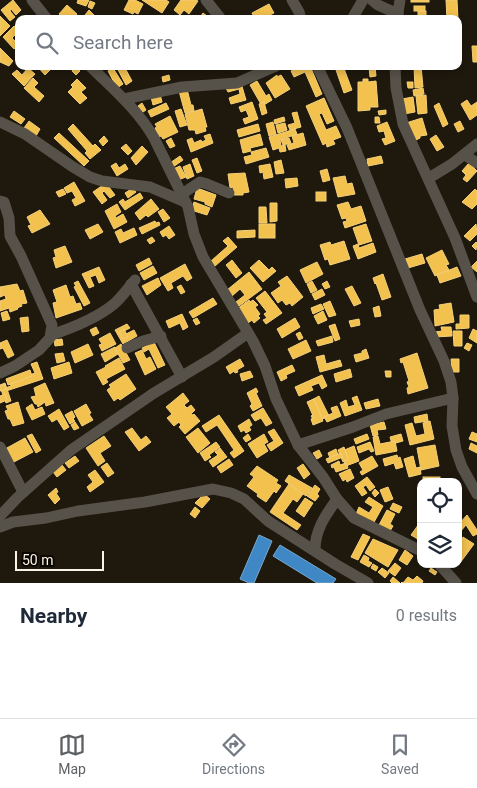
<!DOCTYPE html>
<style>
:root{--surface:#fff;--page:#f2f2f3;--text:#1f2937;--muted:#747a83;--line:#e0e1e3;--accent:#5e6163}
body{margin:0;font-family:Roboto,sans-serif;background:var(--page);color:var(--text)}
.controls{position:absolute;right:15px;bottom:15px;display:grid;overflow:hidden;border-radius:10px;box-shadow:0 2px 8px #0003}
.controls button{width:45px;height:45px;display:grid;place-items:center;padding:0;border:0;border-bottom:1px solid var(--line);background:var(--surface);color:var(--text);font:25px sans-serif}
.scale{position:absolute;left:15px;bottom:12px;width:89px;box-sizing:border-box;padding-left:5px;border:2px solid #f9f2e5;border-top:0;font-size:14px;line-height:18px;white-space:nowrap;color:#f9f2e5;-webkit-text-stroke:4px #0a0601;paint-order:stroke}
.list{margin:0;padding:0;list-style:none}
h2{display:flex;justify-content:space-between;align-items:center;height:65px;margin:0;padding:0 20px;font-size:21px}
h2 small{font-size:16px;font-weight:400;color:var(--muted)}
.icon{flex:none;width:28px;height:28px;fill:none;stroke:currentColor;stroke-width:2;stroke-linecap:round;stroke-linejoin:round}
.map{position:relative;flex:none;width:477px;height:583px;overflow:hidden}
.search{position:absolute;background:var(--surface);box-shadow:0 2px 8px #0003;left:15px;right:15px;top:15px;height:55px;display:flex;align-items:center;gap:12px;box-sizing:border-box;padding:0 18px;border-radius:10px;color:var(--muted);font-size:19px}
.sheet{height:135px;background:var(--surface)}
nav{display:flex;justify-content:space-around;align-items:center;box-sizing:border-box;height:70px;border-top:1px solid var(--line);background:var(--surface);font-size:14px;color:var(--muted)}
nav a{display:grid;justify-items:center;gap:2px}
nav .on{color:var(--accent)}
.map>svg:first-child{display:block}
.homes{fill:#f2c14e;stroke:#f4d07b}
.schools{fill:#3f88c5;stroke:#77a8cf}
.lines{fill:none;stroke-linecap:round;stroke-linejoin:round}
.street{stroke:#565249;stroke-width:11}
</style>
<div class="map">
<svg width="477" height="583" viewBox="0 0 477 583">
<rect width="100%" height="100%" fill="#1e180d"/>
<!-- homes -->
<g class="homes">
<path d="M13,0l8,10 -5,5 -5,-6 -1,2 5,6 -5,4 -9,-11z"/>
<path d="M78,0h11l-3,6 -9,-3z"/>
<path d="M129,0h6l8,4 -5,10 -4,-2 -1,2 -9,-4z"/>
<path d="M142,0h24l3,2 -7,11z"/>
<path d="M181,0h15l2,1 -9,13 -5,-4 -4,5 -6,-5z"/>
<rect x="411" y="0" width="18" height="2"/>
<path d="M446,0h11l1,19h-11z"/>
<path d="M90,1l5,2 -3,6 -4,-2z"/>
<path d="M269,4l5,9 -13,6h-6l-3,-6z"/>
<path d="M67,5l10,9 -4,5h-8l-6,-5z"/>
<rect x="414" y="6" width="11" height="5"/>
<path d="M89,10l9,9h-9l-4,-4z"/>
<rect x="418" y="11" width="8" height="8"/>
<path d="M203,13l8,6h-12z"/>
<path d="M0,16l10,10 -10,10z"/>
<path d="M14,26l5,5v8l-4,-4 -3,3 7,7 -5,4 -11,-12z"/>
<path d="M472,46h5v16h-4z"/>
<path d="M0,48l13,13 -4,5 -9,-4z"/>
<path d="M37,66h9l4,4 -5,5z"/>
<path d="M75,66l5,5 -4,4 -4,-4z"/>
<path d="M116,66h8l8,15 -6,4z"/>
<path d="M301,66h9l12,28 -6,3 -11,-25 -11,5 -3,-6z"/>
<path d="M338,66h5l9,24 -8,3 -9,-26z"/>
<path d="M375,66l1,10 -6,1 -1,-10z"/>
<path d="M414,66h7l2,21 -8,1z"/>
<path d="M28,68l7,6 -11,12 -12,-12 5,-4 5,5z"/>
<path d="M113,68l10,16 -6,4 -9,-17z"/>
<path d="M169,75l1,5 -7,2 -1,-5z"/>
<path d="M277,75v2l4,-2 9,14 -15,9 -9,-15z"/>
<path d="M33,78l5,5 -4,4 10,9 -5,6 -15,-14z"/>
<path d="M77,79l9,9 -5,4 6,6 -7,6 -12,-12 5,-5 -2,-2z"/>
<path d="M363,79h5v3l8,-1 2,26h-8v3l-12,1v-29h5z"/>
<path d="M257,81l9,15 3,-2 3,6 -10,6 -12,-21z"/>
<path d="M407,82h6v6h-5z"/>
<path d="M241,83l5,17 -15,4 -2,-6 11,-4 -1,-5 -11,3 -2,-4z"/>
<path d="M423,88l1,6 -10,2 -1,-6z"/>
<path d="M187,89l4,16h2l1,6 -9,2 -6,-22z"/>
<path d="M160,94l2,8 -9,3 -2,-8z"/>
<path d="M426,95l1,18 -9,1 -2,-18z"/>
<path d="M413,97l2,15 -11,2 -2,-15z"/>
<path d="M324,98l10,23 -7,3 -5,-11 -3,1 7,16 10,-4 5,11 -8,3 2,4 -8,3 -1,-4 -3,2 -17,-39z"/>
<path d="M467,100l4,6 6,-4v13l-7,5 -9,-16z"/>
<path d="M252,102l6,17 -13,5 -2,-5 6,-2 -3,-7 -5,2 -2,-5z"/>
<path d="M264,102l3,11 -5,2 -3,-11z"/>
<path d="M142,103l4,7 -3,2 -5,-6z"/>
<path d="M166,103l3,6 -18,8 -3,-6z"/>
<path d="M439,103l9,21 -5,3 -9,-21z"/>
<path d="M181,109l6,16 -7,2 -5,-16z"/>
<path d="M202,109l5,18h-2l1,4 -10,3 -1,-4h-6l-4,-16z"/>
<path d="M386,110v4l-7,1 -1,-4z"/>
<path d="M14,111l11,8 -4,5 -11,-7z"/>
<path d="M297,112l4,15 -11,3 -2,-5 7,-2 -3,-10z"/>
<path d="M170,116l8,16 -15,7 -2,-3 -2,1 -4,-9 2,-1 -2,-3z"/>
<path d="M284,117l1,4 -10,3 -1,-4z"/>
<path d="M375,117h4l1,6h-5z"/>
<path d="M422,118l5,17 -7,1v2l-4,2 -10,-17z"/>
<path d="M29,121l11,8 -4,7 -12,-8z"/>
<path d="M460,121l4,8 -6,3 -4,-8z"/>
<path d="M273,122l3,12 -7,2 -3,-12z"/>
<path d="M387,122l8,19 -10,4 -3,-6 4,-1 -2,-7 -5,1 -2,-6z"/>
<path d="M285,123l2,7 -9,3 -2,-8z"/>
<path d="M73,124l20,22 2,-2 6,6 -11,9 -5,-6 2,-2 -19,-22z"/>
<path d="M258,124l2,7 -21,6 -2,-7z"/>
<path d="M295,129l2,5 -17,6 1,6 4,-1 1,6 -6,1 -1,-4 -6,2 -4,-13z"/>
<path d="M59,133l30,28 -5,5 -30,-28z"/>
<path d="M303,133l3,12 -17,5 -2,-5 7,-2 -2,-7z"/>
<path d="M210,134l3,9 -22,9 -4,-12 5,-2 2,5 7,-3 1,2 4,-2 -2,-4z"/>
<path d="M260,134l3,11 -13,3 1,3 -8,2 -3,-13z"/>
<path d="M436,135l8,12 -7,4 -7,-12z"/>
<path d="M104,136l4,5 -5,5 -4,-5z"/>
<path d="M171,138l4,8 -5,2 -4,-7z"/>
<path d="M289,138l2,5 -8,2 -2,-5z"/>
<path d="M126,144l6,7 -4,4 -7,-7z"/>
<path d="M142,146l6,6 -12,13 -5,-7z"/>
<path d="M266,148l3,9 -23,7 -2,-7 8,-2 -1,-3z"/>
<path d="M180,156l3,4 -10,7 -3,-4z"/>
<path d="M381,156l2,7 -15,3 -1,-7z"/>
<path d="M197,158l5,13 -5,2 -5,-13z"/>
<path d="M281,160l3,13 -8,1 -2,-12z"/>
<path d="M116,163l3,5 6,-4 3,5 -11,7 -6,-10z"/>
<path d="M469,163l8,8 -10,11 -4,-3 3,-4 -4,-4z"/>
<path d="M190,164l4,12 -7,3 -4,-12z"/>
<path d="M270,164l3,13 -9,2 -1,-7 -3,1 -1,-7z"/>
<path d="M180,166l6,11 -8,3 -5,-11z"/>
<path d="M327,169l3,11 -7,2 -3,-11z"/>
<path d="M245,173l4,19 -6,1v2h-9l-1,-8 -3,1 -2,-14z"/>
<path d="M345,176l2,8 5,-1 3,11 -17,3 -5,-19z"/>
<path d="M297,178l1,8 -12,2 -1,-9z"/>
<path d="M74,182l11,19 -10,5 -3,-6 4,-2 -4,-7 -5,2 -3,-5z"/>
<path d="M106,183l9,12 -5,3 -6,-7 -2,2 5,7 -5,4 -9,-12z"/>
<path d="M133,188l3,4 -8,6 -3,-5z"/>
<path d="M197,188l19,7 -4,12 -7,-3v-2l-11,-3z"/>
<path d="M63,189l3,5 -7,3 -3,-5z"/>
<path d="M475,189l2,2v13l-5,5 -10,-7z"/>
<rect x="316" y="192" width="10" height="9"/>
<path d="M140,193l3,5 -18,12 -6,-8 4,-3 2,3z"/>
<path d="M151,199l8,10 -11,8 -2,-2 -6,5 -5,-7z"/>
<path d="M194,202l16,6 -3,7 -16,-5z"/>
<path d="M348,202l3,7 10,-3 5,15 -21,7 -2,-6 4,-1 -1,-3 -4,1 -5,-14z"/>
<path d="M270,203h7v18l-7,1z"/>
<path d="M117,204l4,8 -6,4 1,2 7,-4 4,8 -13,7 -9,-18z"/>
<path d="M259,207h7l1,16h-8z"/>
<path d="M163,209l7,9 -6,4 -6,-10z"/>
<path d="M40,210l10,14 -18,9 -4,-7 3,-1 -4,-8z"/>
<path d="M155,221l1,2 3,-1 1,3 -18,9 -3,-6z"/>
<path d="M98,224l5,8 -13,7 -5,-9z"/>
<rect x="259" y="224" width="16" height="14"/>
<path d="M366,224l6,17 -13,4 -6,-17z"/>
<path d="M476,224l1,10 -7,7 -6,-5z"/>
<path d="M169,226l6,9 -6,4 -3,-4 -3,2 -3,-5z"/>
<path d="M134,228l3,7 -17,8 -5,-11 6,-3 2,4z"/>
<path d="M255,230v7l-18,1v-7z"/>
<path d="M152,237l3,4 -5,3 -3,-4z"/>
<path d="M228,237l9,10 -22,19 -4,-5 17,-15 -5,-5z"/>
<path d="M344,241l6,18 -20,6 -2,-6 -3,1 -5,-15 10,-3 1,3z"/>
<path d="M476,242l1,1 -1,7 -4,-4z"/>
<path d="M373,243l3,9 -18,7 -5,-13 5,-2 1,4z"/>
<path d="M65,246l7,16 -16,6 -3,-10 3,-1 -2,-7z"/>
<path d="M442,250l7,14 -3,1 6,10 -6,3 -3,-6 -8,4 -9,-18z"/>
<path d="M422,254l3,9 -17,5 -3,-9z"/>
<path d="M149,258l3,6 -13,7 -3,-6z"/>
<path d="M232,260l10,13 -6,5 -10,-13z"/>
<path d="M259,260l10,10 3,-3 4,4 -13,11 -13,-14z"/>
<path d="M477,261v11l-6,-5z"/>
<path d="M317,262l6,12 -17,9 -6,-13z"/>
<path d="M185,264l7,14 -5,3 -4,-5 -12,7 2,5 -5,3 -8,-13z"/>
<path d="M153,266l4,7 -13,7 -4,-7z"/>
<path d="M99,267l6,13 -6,3 -3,-8 -6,2 4,9 -5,2 -7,-14z"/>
<path d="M457,267l4,9 -21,7 -3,-8z"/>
<path d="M249,272l13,17 -23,17 -3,-4 9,-7 -5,-6 -8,7 -5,-6z"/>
<path d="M383,274l8,23 -9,3 -6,-17 -1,1 -2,-6z"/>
<path d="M287,276l16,21 -11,9 -2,-3 -4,2 -4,-5 -4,3 -7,-10 10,-7 -3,-4z"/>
<path d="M158,278l3,7 -14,10 -5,-9z"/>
<path d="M78,281l12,22 -6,3 -10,-19 2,-1 -2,-3z"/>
<path d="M312,281l5,9 -6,3 -4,-9z"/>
<path d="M327,281l3,6 -5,2 -3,-5z"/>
<path d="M17,284l3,7 3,-1 4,13 -6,1 1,2 -5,2 1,1 -8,3 -1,-4 -9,3v-10l6,-2 -1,-4 -5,2v-10z"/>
<path d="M66,285l4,12 3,-1 3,8 4,-1 2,6 -26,9 -3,-15 4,-1 -4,-12z"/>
<path d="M181,285l4,7 -4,2 -4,-7z"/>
<path d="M352,286l9,17 -7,3 -9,-17z"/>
<path d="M322,289l3,6 -10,5 -3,-6z"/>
<path d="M265,291l17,22 -16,11 -3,-4 4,-2 -3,-4 3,-2 -11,-14z"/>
<path d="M213,298l4,6 -24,14 -4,-6z"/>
<path d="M249,300l1,2 3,-2 5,5 -3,2 5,7 -2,2 2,2 -6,5 -2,-3 -4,3 -11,-14z"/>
<path d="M330,301l6,14 -7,2 -6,-13z"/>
<path d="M451,303l3,19 -19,4 -1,-16 6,-1 -1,-4z"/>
<path d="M321,304l3,5 -11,5 -2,-6z"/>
<path d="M379,306l2,10 -6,1 -2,-9z"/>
<path d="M7,311l3,8 -7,2 -2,-8z"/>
<path d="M323,311l4,9 -9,4 -4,-8z"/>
<path d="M182,314l6,13 -5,3 -3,-7 -11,5 -3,-7z"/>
<path d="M460,315h9v13l-13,1v-5h4z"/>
<path d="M28,317l1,14 -7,1 -2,-14z"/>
<path d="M197,318l3,5 -4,2 -3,-5z"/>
<path d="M295,318l5,9 -18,11 -5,-9z"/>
<path d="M359,319l1,6 -9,2 -2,-6z"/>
<path d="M127,324l3,4 -6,3 2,3 8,-4 3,6 -14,8 -8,-14z"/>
<path d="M335,324l5,15 -5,2 -6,-15z"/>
<path d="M96,327l3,6 -6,3 -3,-6z"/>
<path d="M441,327h10l1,9 -17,1v-5l7,-1z"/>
<path d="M124,329l4,8 -5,2 -4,-7z"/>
<path d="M473,329l4,2v12l-8,-5z"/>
<path d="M453,331h9v15h-8z"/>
<path d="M300,332l3,6 -4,2 -3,-6z"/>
<path d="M110,333l6,11 -14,7 -3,-6 3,-1 -3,-5z"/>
<path d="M332,336l1,6 -15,4 -2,-5z"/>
<path d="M62,339l1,6 -8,1 -1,-6z"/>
<path d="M7,340l7,15 -6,3 -5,-10 -3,1v-6z"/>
<path d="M306,340l5,11 -18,8 -5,-10z"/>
<path d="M154,342l11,23 -7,3 -9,-19 -5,3 -2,-4z"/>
<path d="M467,343l5,2 -3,6 -5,-3z"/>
<path d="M88,344l5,11 -18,8 -4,-11z"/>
<path d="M121,344l9,16 -7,3 -8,-15z"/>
<path d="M115,347l3,7 -13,8 -4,-8z"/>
<path d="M366,349l3,9 -13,4 -2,-7 8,-2v-2z"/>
<path d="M142,350l4,9 4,-2 6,12 -11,6 -10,-22z"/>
<path d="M63,353l2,8 -8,2 -2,-9z"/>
<path d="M417,353l11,35 -20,6 -1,-6 2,-1 -2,-5 2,-1 -6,-19 -2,1 -1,-4z"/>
<path d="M324,355l2,9 14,-4 2,6 -22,6 -4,-15z"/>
<path d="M119,358l6,11 -19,10 2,3 -5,3 -7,-13 10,-5 -1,-1z"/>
<path d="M240,359l4,7 -7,4 1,2 -3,1 -1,-2 -4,3 -4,-7z"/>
<path d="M451,359h8v13h-7z"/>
<path d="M37,362l6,17 -37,12 -1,-3 6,-2 -1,-4 25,-9 -4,-9z"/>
<path d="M69,362l3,11 -18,6 -3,-11z"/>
<path d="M292,365l3,6 -9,4 1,3 -6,3 -4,-9z"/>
<path d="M350,369l2,8 -16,5 -2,-8z"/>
<path d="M30,370l2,6 -24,9 -2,-6z"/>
<path d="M250,371l3,6 -11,4 -2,-7z"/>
<path d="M385,371h6v6h-5z"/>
<path d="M126,374l10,15 -16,11 -2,-2 -4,3 -7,-11 4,-3 -2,-2z"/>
<path d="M322,375l5,11 -5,3 -3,-6 -8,3 2,4 -14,6 -4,-9z"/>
<path d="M5,383l6,18 -5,2 -6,-16v-2z"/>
<path d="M45,383l9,20 -8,3 -1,-4 -7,5 -1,-3h-2l-4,-7 5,-1 -2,-8z"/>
<path d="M4,384l2,5 -6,2v-5z"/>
<path d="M256,388l2,4 -2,1 6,13 -9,5 -3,-5 2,-2 -5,-11z"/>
<path d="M183,393l6,8 -5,4 3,3 4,-3 4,5 -4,4 2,1 1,-1 6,7 -15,13 -6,-7 2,-2 -2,-3 -5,4 -7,-8 5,-4 -6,-7z"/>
<path d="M5,394l2,6 -7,3v-7z"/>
<path d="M319,396l10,20 -11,5 -2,-3 -3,1 -2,-3 3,-2 -6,-12z"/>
<path d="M357,396l5,14 -17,6 -5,-13 6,-3 2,7 7,-2 -3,-7z"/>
<path d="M314,399l9,22 -10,4 -2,-6 3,-1 -7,-16z"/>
<path d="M378,399l2,7 -14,3 -2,-6z"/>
<path d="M18,402l6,21 -11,3 -3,-7h-2l-3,-8 3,-1 -2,-4z"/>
<path d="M32,404l3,6 7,-3 3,7 -13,6 -6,-12z"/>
<path d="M86,404l5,9 -2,1 4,6 -11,6 -8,-15z"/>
<path d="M337,406l4,10 -14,6 -3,-5 9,-4 -2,-5z"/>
<path d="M263,408l9,15 -6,3 -5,-8 -6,3 -4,-6z"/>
<path d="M59,409l10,18 -5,3 -7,-11 -5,3 -4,-6z"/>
<path d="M72,411l3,6 -2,2 2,2 -5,3 -5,-9z"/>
<path d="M427,414l1,7 -13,2 -1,-6z"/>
<path d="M219,415l25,36 -10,7 -4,-5 4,-3 -17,-25 -11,7 -4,-6z"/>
<path d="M249,419l3,6 -3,2 2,3 -5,3 -2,-3 -3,2 -3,-6z"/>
<path d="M430,421l4,18 -24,6 -5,-20 7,-2 4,13 9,-2 -2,-11z"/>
<path d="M75,422l4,6 -5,2 -3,-5z"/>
<path d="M384,422l2,7 -9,1 1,5 -5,1 -3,-11z"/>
<path d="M132,428l9,12 5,-4 5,6 -12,9 -14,-19z"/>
<path d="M198,428l12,15 -12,10 -12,-16z"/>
<path d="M274,429l9,14 -12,8 -4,-6 7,-4 -6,-9z"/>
<path d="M472,432l5,2v8l-8,-3z"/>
<path d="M32,434l9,16 -5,3 -9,-17z"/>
<path d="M248,434l3,5 -5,3 -3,-4z"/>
<path d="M264,434l4,8 -4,2 4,7 -11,7 -9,-14z"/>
<path d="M367,434l2,5 -13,5 -2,-5z"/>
<path d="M401,434l2,7 -11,3 -2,-7z"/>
<path d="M104,436l7,10 -11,7 5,8 -7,5 -12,-18z"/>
<path d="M378,436l2,8 15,-3 2,10 -21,4 -3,-18z"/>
<path d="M25,438l8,14 -21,11 -7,-14z"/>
<path d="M216,442l4,5 -11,8 2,2 -6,4 -5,-8z"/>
<path d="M370,442l4,9 -3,1 -2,-3 -10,4 -2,-6z"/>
<path d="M471,443l6,3v7l-8,-4z"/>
<path d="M435,445l4,21 -18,4 -4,-22z"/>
<path d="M354,446l5,15 -13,5 -2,-5 4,-1 -6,-9z"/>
<path d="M344,447l4,12 -5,3 -5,-12z"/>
<path d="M220,448l7,9 -14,10 -4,-6 9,-6 -3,-3z"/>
<path d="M336,449l2,6 -8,3 -2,-5z"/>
<path d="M319,450l3,6 -5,3 -4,-6z"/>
<path d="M341,453l2,4 -15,6 -2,-4z"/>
<path d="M397,455l1,3 2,-1 3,10 -7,2 -2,-6 -9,3 -2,-7z"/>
<path d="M75,456l4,5 -10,7 -4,-5z"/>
<path d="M372,456l6,10 -16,9 -2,-3 3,-2 -4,-7z"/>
<path d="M413,456l3,12 4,-1 1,7 -12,3 -5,-18z"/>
<path d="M229,459l4,6 -12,8 -4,-6z"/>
<path d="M339,461l1,4 6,-2 2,5 -12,4 -2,-5 -2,1 -1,-3z"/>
<path d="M107,463l7,10 -6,4 -7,-10z"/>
<path d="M303,464l7,10 -6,5 -7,-11z"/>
<path d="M62,465l4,5 -9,7 -4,-5z"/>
<path d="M257,466l21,14 -2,3 5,3 -5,7 -2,-2 -8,11 -9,-6 1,-2 -11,-8 7,-9 -4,-3z"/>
<path d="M350,469l4,9 -7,4 -1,-3 -3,2 -4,-7z"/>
<path d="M95,470l9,12 -14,10 -3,-5 6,-5 -5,-7z"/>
<path d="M289,475l23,13 -6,8 -21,-15z"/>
<path d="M367,477l8,10 -5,4 -4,-6 -3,2 4,6 -5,3 -7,-10z"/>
<rect x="423" y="477" width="17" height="5"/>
<path d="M289,484l14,10 -6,8 -4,-3 -10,14 18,12 -4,5 -27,-18z"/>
<path d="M315,485l5,4 -3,5 2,2 -4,5 -8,-5z"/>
<path d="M388,487l5,12 -8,3 -5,-12z"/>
<path d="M56,488l2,4 -2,1 4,6 -5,5 -7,-9z"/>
<path d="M375,489l4,4 -4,4 -3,-4z"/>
<path d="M204,494l6,5 -8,9 -7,-5z"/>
<path d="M369,497l14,9 -10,18 -17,-10 3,-7 10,6 4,-6 -8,-5z"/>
<path d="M305,498l8,5 -9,14 -8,-6z"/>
<path d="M393,503l9,4 -3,6 -9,-4z"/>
<path d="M195,507l5,4 -5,7 -5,-4z"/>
<path d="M387,510l8,4 -5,10 3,2 -3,5 -11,-6z"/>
<path d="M467,515l10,15v4l-4,2 -7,-11 -6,7 -2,-1v-6z"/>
<path d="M421,521l-1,13 1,7 -10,-6z"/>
<path d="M363,534l7,3 -12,23 -7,-3z"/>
<path d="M463,537l11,7 -14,19 -2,-2v-23l3,2z"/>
<path d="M373,539l25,11 -10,17 -23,-14z"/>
<path d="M405,550l8,6 -6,9 -8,-5z"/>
<path d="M364,555l5,3 -1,3 4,2 -3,4 -9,-5z"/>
<path d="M395,563l6,5 -6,8 -7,-5z"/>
<path d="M373,564l5,3 -2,4 -5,-3z"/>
<path d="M382,568l7,5 -4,5 -7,-6z"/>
<path d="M431,568l6,4 -2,3 -6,-4z"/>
<path d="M417,576l6,5 -1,2h-21l1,-1 1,1 5,-6 5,3z"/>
<path d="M393,577l7,6h-8l-2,-2z"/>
</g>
<!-- schools -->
<g class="schools">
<path d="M259,535l13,6 -18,42h-5l-9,-4z"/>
<path d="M280,545l56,34 -3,4h-16l-44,-27z"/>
</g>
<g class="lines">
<!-- street -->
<g class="street">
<path d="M32,0l15,19"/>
<path d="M206,0l15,19"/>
<path d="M292,0l7,12 2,7"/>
<path d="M372,0l6,5 20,9"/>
<path d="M352,19l11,-19"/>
<path d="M397,19l3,-19"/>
<path d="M90,66c23,23 48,44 64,72l34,69 6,27 9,23 50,84 12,25 11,33 22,46 25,32 14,22 17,19 67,33"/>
<path d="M317,66l30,62 73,182 24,51 7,21 2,16 -1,28 4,24 6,17 15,27"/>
<path d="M395,66l1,22 7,36 52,114 22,59"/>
<path d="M124,99l58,-12 55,-4 39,-17"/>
<path d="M0,122l25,12 48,33 17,10 12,4 48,6 35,15"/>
<path d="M465,155l12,8"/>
<path d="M429,178l23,-14 25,-20"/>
<path d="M182,194l18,-12 7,2 22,9"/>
<path d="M0,201l4,1 5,16 1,18 11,20 31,69 -2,13 -11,12 -24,16 -15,7"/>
<path d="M131,284l51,93"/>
<path d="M51,335c21,-7 45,-16 63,-31 8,-7 14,-16 21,-24"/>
<path d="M127,348l16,-7 18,-5"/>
<path d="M298,445l55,-18 33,-13 67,-16"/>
<path d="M0,447l23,45"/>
<path d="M0,516l17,-18 54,-48 83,-57 60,-36 34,-24"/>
<path d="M0,527l13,-5 33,-4 32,-7 67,-9 68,-13 18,4 13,6 24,22 67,43 33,19"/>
<path d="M315,550c0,-20 10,-34 22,-51"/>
<path d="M439,564l17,19"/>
</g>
</g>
</svg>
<div class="controls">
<button><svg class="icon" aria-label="locate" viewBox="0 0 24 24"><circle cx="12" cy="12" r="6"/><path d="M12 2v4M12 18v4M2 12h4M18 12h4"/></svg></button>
<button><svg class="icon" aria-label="layers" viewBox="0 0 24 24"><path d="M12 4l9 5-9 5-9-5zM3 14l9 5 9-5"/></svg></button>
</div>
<div class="scale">50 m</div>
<div class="search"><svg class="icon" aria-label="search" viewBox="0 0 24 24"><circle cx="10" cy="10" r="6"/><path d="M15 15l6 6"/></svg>Search here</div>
</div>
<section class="sheet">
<h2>Nearby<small>0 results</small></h2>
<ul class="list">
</ul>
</section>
<nav>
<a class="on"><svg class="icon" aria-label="map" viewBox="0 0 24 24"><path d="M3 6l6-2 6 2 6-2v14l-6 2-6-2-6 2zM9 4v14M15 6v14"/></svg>Map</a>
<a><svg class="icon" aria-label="directions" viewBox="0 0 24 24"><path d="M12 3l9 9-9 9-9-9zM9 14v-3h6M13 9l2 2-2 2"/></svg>Directions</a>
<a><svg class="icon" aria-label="saved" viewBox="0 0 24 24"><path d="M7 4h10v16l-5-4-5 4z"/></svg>Saved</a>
</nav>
